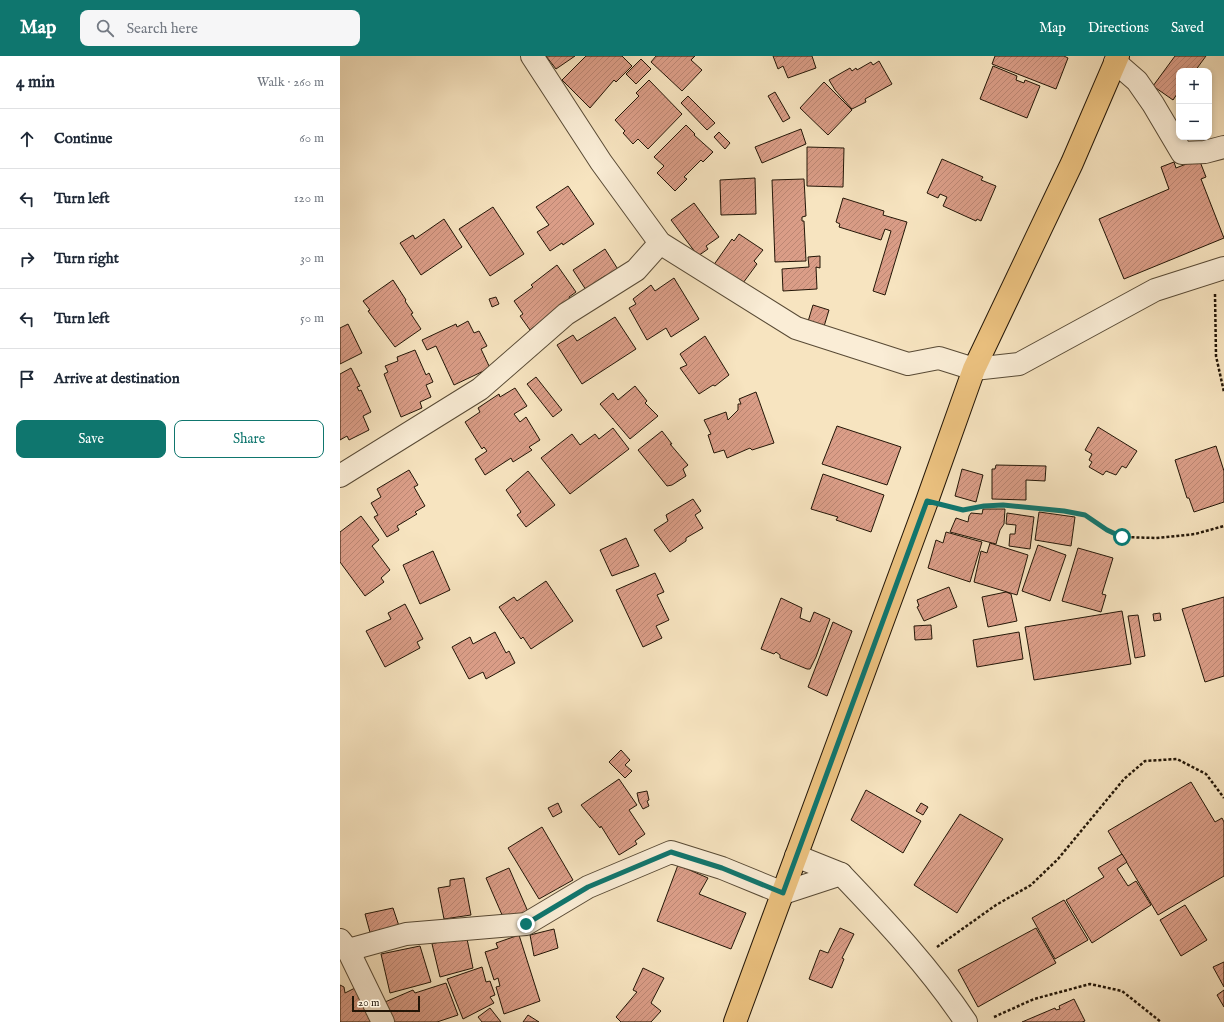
<!DOCTYPE html>
<meta charset="utf-8">
<style>
:root{--surface:#fff;--page:#f6f6f7;--text:#1f2937;--muted:#747a83;--line:#e0e1e3;--accent:#0f766e}
body{margin:0;font-family:"IM FELL English",serif;background:var(--page);color:var(--text)}
.controls{position:absolute;right:12px;top:12px;display:grid;overflow:hidden;border-radius:8px;box-shadow:0 2px 6px #0003}
.controls button{width:36px;height:36px;display:grid;place-items:center;padding:0;border:0;border-bottom:1px solid var(--line);background:var(--surface);color:var(--text);font:20px sans-serif}
.scale{position:absolute;left:12px;bottom:10px;width:68px;box-sizing:border-box;padding-left:4px;border:2px solid #231607;border-top:0;font-size:11px;line-height:14px;white-space:nowrap;color:#231607;-webkit-text-stroke:3px #faedd6;paint-order:stroke}
.stop{position:absolute;width:12px;height:12px;margin:-9px;border:3px solid #0f766e;border-radius:50%;background:#fff}
.stop.end{background:#0f766e;border-color:#fff;box-shadow:0 1px 4px #0008}
.list{margin:0;padding:0;list-style:none}
h2{display:flex;justify-content:space-between;align-items:center;height:52px;margin:0;padding:0 16px;font-size:17px}
h2 small{font-size:13px;font-weight:400;color:var(--muted)}
.list li{display:grid;grid-template-columns:26px 1fr auto;gap:12px;align-items:center;box-sizing:border-box;height:60px;padding:0 16px;border-top:1px solid var(--line)}
.list b{display:block;font-size:15px;white-space:nowrap}
.list em{font-size:13px;font-style:normal;color:var(--muted)}
.actions{display:flex;gap:8px;padding:12px 16px}
.actions a{flex:1;padding:9px 0;border:1px solid var(--accent);border-radius:8px;text-align:center;font-size:14px;color:var(--accent)}
.actions .main{background:var(--accent);color:#fff}
.icon{flex:none;width:22px;height:22px;fill:none;stroke:currentColor;stroke-width:2;stroke-linecap:round;stroke-linejoin:round}
.map{position:relative;flex:none;width:884px;height:966px;overflow:hidden}
header{display:flex;align-items:center;gap:24px;box-sizing:border-box;height:56px;padding:0 20px;background:var(--accent);color:#fff}
header strong{font-size:19px}
nav{display:flex;gap:22px;margin-inline-start:auto;font-size:14px}
.search{width:280px;height:36px;background:var(--page);display:flex;align-items:center;gap:10px;box-sizing:border-box;padding:0 14px;border-radius:8px;color:var(--muted);font-size:15px}
main{display:flex}
aside{flex:1;background:var(--surface)}
.map>svg:first-child{display:block}
.building{fill:url(#building-hatch);stroke:#231607}
.lines{fill:none;stroke-linecap:round;stroke-linejoin:round}
.minor-casing{stroke:#584a35;stroke-width:24}
.major-casing{stroke:#231607;stroke-width:24}
.path{stroke:#231607;stroke-width:2.5;stroke-dasharray:3 2;stroke-linecap:butt}
.minor{stroke:#faedd6;stroke-width:22}
.major{stroke:#ecc280;stroke-width:22}
.route{stroke:#0f766e;stroke-width:5}
</style>
<header>
<strong>Map</strong>
<div class="search"><svg class="icon" aria-label="search" viewBox="0 0 24 24"><circle cx="10" cy="10" r="6"/><path d="M15 15l6 6"/></svg>Search here</div>
<nav><a>Map</a><a>Directions</a><a>Saved</a></nav>
</header>
<main>
<aside>
<h2>4 min<small>Walk · 260 m</small></h2>
<ul class="list">
<li><svg class="icon" aria-label="ahead" viewBox="0 0 24 24"><path d="M12 20V5M6 11l6-6 6 6"/></svg><div><b>Continue</b></div><em>60 m</em></li>
<li><svg class="icon" aria-label="left" viewBox="0 0 24 24"><path d="M17 20v-9H6M10 6l-5 5 5 5"/></svg><div><b>Turn left</b></div><em>120 m</em></li>
<li><svg class="icon" aria-label="right" viewBox="0 0 24 24"><path d="M7 20v-9h11M14 6l5 5-5 5"/></svg><div><b>Turn right</b></div><em>30 m</em></li>
<li><svg class="icon" aria-label="left" viewBox="0 0 24 24"><path d="M17 20v-9H6M10 6l-5 5 5 5"/></svg><div><b>Turn left</b></div><em>50 m</em></li>
<li><svg class="icon" aria-label="arrive" viewBox="0 0 24 24"><path d="M6 21V4h12l-3 4 3 4H6"/></svg><div><b>Arrive at destination</b></div></li>
</ul>
<div class="actions"><a class="main">Save</a><a>Share</a></div>
</aside>
<div class="map">
<svg width="884" height="966" viewBox="0 0 884 966">
<defs>
<pattern id="building-hatch" width="6" height="6" patternUnits="userSpaceOnUse"><rect width="6" height="6" fill="#da9d87"/><path d="M-1 1l2-2M0 6l6-6M5 7l2-2" fill="none" stroke="#bb8673"/></pattern>
</defs>
<rect width="100%" height="100%" fill="#f7e4c0"/>
<filter id="stains"><feTurbulence type="fractalNoise" baseFrequency=".005" numOctaves="4"/><feColorMatrix values="0 0 0 0 .2 0 0 0 0 .09 0 0 0 0 .02 0 0 0 .5 -.17"/></filter>
<radialGradient id="worn" r=".72"><stop offset=".6" stop-color="#630" stop-opacity="0"/><stop offset="1" stop-color="#630" stop-opacity=".3"/></radialGradient>
<!-- building -->
<g class="building">
<path d="M206,0h29l-19,13z"/>
<path d="M246,0h36l10,10 -16,16 -2,-2 -24,28 -28,-28z"/>
<path d="M316,0h39l-4,4 11,10 -20,21 -31,-29z"/>
<path d="M433,0h39l4,12 -28,10 -5,-12 -5,3z"/>
<path d="M655,0h69l4,2 -12,31 -64,-25z"/>
<path d="M835,0h31l-11,15h-16v20l-6,9 -20,-14z"/>
<path d="M301,3l10,10 -15,15 -10,-10z"/>
<path d="M539,5l13,23 -27,15 1,3 -14,7 -17,-19 -6,-10 21,-12 2,3 4,-3 1,2 14,-8 2,3z"/>
<path d="M653,10l24,10 -1,4 8,3 1,-3 15,6 -13,32 -47,-19z"/>
<path d="M309,24l33,34 -34,35 -10,-10 -5,5 -10,-11 2,-2 -10,-11 24,-24 -3,-3z"/>
<path d="M484,26l28,28 -24,25 -28,-27z"/>
<path d="M435,36l15,26 -7,4 -15,-26z"/>
<path d="M348,40l27,27 -8,7 -26,-27z"/>
<path d="M346,69l9,9 -1,1 19,17 -10,10 -2,-2 -17,17 3,2 -12,12 -18,-18 7,-7 -10,-9z"/>
<path d="M461,73l5,15 -44,19 -7,-16z"/>
<path d="M379,76l11,11 -5,6 -11,-12z"/>
<path d="M467,91l37,1 -1,39 -36,-1z"/>
<path d="M602,103l41,18 -2,3 15,6 -15,35 -4,-2 -1,2 -33,-15 4,-9 -7,-3 -2,4 -11,-5z"/>
<path d="M859,103l7,18 -5,2 23,59 -100,41 -25,-60 70,-30 -8,-22 13,-5 2,6z"/>
<path d="M415,122l1,36 -35,1 -1,-35z"/>
<path d="M464,123l2,37 -4,1v4h2l2,40 -31,1 -3,-82z"/>
<path d="M228,130l26,38 -31,21 -1,-2 -12,8 -13,-19 12,-7 -13,-18z"/>
<path d="M503,142l41,13 -1,4 24,7 -22,73 -12,-4 18,-60 -6,-2 -4,11 -42,-13 1,-3 -4,-2z"/>
<path d="M354,147l25,34 -13,9 2,3 -10,7 -27,-36z"/>
<path d="M153,151l31,47 -34,22 -31,-47z"/>
<path d="M104,163l18,28 -41,28 -21,-32 13,-8 2,4z"/>
<path d="M399,178l24,16 -9,11 3,3 -14,19 -13,-9 -1,2 -16,-10 19,-27 2,2z"/>
<path d="M265,193l14,22 -12,8 -2,-3 -8,5 3,5 -12,7 -15,-23z"/>
<path d="M480,200v12l-4,-1 1,22 -34,2 -1,-22 27,-2 -1,-10z"/>
<path d="M217,209l19,27 -7,5 1,2 -40,31 -10,-14 3,-2 -9,-13 19,-14 -2,-2z"/>
<path d="M334,222l25,41 -28,18 -5,-9 -19,12 -18,-32 7,-4 -3,-5 18,-14 4,6z"/>
<path d="M53,224l13,20 -1,1 8,12 -2,1 10,15 -26,18 -27,-36 2,-1 -7,-9z"/>
<path d="M156,241l3,7 -7,3 -3,-8z"/>
<path d="M473,249l16,5 -7,23 -16,-5z"/>
<path d="M275,261l21,32 -54,35 -25,-39 16,-10 4,6z"/>
<path d="M128,265l6,12 5,-2 8,15 -6,3 9,19 -36,17 -18,-39 -9,4 -5,-10 34,-16 1,3z"/>
<path d="M8,268l14,29 -22,11v-36z"/>
<path d="M365,280l24,39 -14,11 -2,-1 -14,9 -19,-26 7,-3 -7,-11z"/>
<path d="M75,294l11,25 3,-2 4,9 -7,3 5,12 -11,5 2,6 -21,9 -17,-43 4,-2 -3,-6 13,-5 -1,-4z"/>
<path d="M11,312l9,18 -3,1 2,4 2,-1 10,22 -8,4 6,14 -20,10 -2,-4 -7,4v-66z"/>
<path d="M196,321l26,33 -9,7 -26,-33z"/>
<path d="M295,330l12,15 -2,2 13,13 -28,23 -30,-35 13,-11 5,7z"/>
<path d="M175,332l12,18 -13,8 6,8 6,-5 14,23 -11,7 3,3 -19,12 -2,-4 -26,17 -10,-16 12,-8 -3,-4 -2,2 -17,-27 15,-10 -2,-4 21,-14 1,3z"/>
<path d="M416,336l18,51 -22,7 -2,-2 -23,10 -3,-8 -10,3 -6,-18 3,-1 -7,-14 22,-8 2,8 10,-10v-6h3l-2,-5z"/>
<path d="M497,370l64,21 -14,38 -65,-21z"/>
<path d="M758,371l39,24 -11,17 -4,-2 -6,9 -10,-4 -3,4 -14,-8 3,-5 -3,-2 3,-6 -7,-4z"/>
<path d="M273,372l16,21 -59,45 -29,-36 31,-24 8,11 15,-11 4,5z"/>
<path d="M322,375l10,13h-2l18,21 -5,4 3,7 -14,9 -5,1 -29,-36z"/>
<path d="M876,390l8,25v31l-30,10 -5,-14h-2l-12,-38z"/>
<path d="M656,409l50,1 -1,15 -19,-1v20l-34,-1v-30h3z"/>
<path d="M622,413l21,6 -7,27 -21,-6z"/>
<path d="M69,414l9,15 -4,2 11,19 -10,6 2,2 -20,12 2,4 -12,7 -13,-20 4,-2 -7,-12 10,-6 -4,-8z"/>
<path d="M188,415l27,34 -29,22 -9,-12 4,-3 -15,-22z"/>
<path d="M483,418l61,21 -13,37 -35,-12 2,-3 -27,-8z"/>
<path d="M353,443l8,12 -6,4 8,13 -17,10v3l-16,11 -16,-22 14,-9 -2,-6z"/>
<path d="M643,453h22l-1,15 -4,6 -4,14 -46,-12 6,-14 12,4 1,-6 2,-3 11,1z"/>
<path d="M699,456l36,5 -4,29 -36,-6z"/>
<path d="M667,457l27,4 -4,32 -21,-3 1,-12h5l1,-9 -10,-1z"/>
<path d="M21,460l18,24 -7,6 18,24 -9,8 3,4 -19,14 -25,-34v-30z"/>
<path d="M606,476l36,10 -12,40 -42,-14 8,-28 7,3z"/>
<path d="M286,482l13,28 -27,10 -12,-26z"/>
<path d="M650,487l38,12 -11,40 -43,-13 7,-31 6,2z"/>
<path d="M698,489l28,10 -16,46 -28,-10z"/>
<path d="M738,492l35,10 -11,36 4,1 -5,17 -39,-11z"/>
<path d="M93,495l17,39 -30,14 -17,-39z"/>
<path d="M315,517l9,19 -7,3 12,25 -13,6 6,12 -19,9 -27,-57z"/>
<path d="M206,525l27,40 -42,28 -8,-12 -2,2 -22,-32 15,-10 3,4z"/>
<path d="M609,531l8,20 -33,14 -7,-14 2,-1 -2,-6z"/>
<path d="M666,536l5,2 6,27 -29,6 -6,-30z"/>
<path d="M884,541v79l-19,6 -23,-73z"/>
<path d="M441,542l21,10 -2,10 10,4 4,-10 16,7 -14,38 -6,12h-3l-27,-11v-3l-4,-3 -2,2 -13,-5z"/>
<path d="M65,548l18,35 -6,3 3,6 -35,19 -19,-36 25,-12 -3,-6z"/>
<path d="M782,555l9,53 -97,16 -9,-53z"/>
<path d="M820,557l1,7 -7,1 -1,-7z"/>
<path d="M798,559l7,41 -10,2 -7,-42z"/>
<path d="M493,566l19,9 -25,65 -19,-9z"/>
<path d="M591,569l1,14 -17,1 -1,-14z"/>
<path d="M155,576l11,21 3,-2 6,12 -29,16 -3,-7 -14,7 -17,-32 18,-10 3,7z"/>
<path d="M679,576l4,27 -46,8 -4,-27z"/>
<path d="M281,694l9,10 -5,5 7,6 -7,7 -16,-16z"/>
<path d="M279,723l18,26 -8,5 16,24 -10,7 2,3 -18,11 -18,-29 -1,2 -19,-23z"/>
<path d="M851,726l24,40 7,-4 2,4v54l-66,39 -50,-84z"/>
<path d="M526,734l55,31 -18,32 -52,-33z"/>
<path d="M307,735l2,9 -2,1 2,5 -6,3 -4,-7 -2,-9z"/>
<path d="M218,747l4,9 -9,5 -5,-9z"/>
<path d="M581,747l7,4 -5,8 -7,-4z"/>
<path d="M620,758l43,25 -46,74 -43,-28z"/>
<path d="M202,771l31,53 -34,19 -31,-51z"/>
<path d="M782,798l5,8 -10,7 11,17 8,-5 15,24 -59,38 -26,-43 38,-23 -6,-9z"/>
<path d="M338,809l30,13 -9,16 47,19 -15,36 -74,-28z"/>
<path d="M169,812l20,46 -23,10 -20,-46z"/>
<path d="M124,822l7,37 -27,4 -6,-31 12,-2v-6z"/>
<path d="M724,844l24,40 -33,19 -23,-41z"/>
<path d="M845,849l22,35 -26,16 -21,-36z"/>
<path d="M53,852l7,21 -29,7 -6,-22z"/>
<path d="M500,872l14,6 -12,24 2,1 -12,29 -23,-9 11,-29 8,3z"/>
<path d="M696,872l20,35 -78,44 -20,-37z"/>
<path d="M214,873l4,19 -24,8 -4,-21z"/>
<path d="M126,878l7,34 -33,9 -8,-33z"/>
<path d="M179,879l21,66 -36,13 -8,-27 4,-1 -2,-8 -4,2 -9,-28 13,-4 -2,-5z"/>
<path d="M80,890l11,36 -41,11 -9,-39z"/>
<path d="M884,906v25l-11,-20z"/>
<path d="M142,911l4,15 4,-1 5,14 -5,2 4,6 -31,16 -16,-40z"/>
<path d="M303,912l21,10 -13,25 10,8 -10,11h-30l-5,-5 21,-25 -4,-2z"/>
<path d="M106,927l12,32 -21,7h-44l-8,-20 28,-12 2,3z"/>
<path d="M0,929l4,2 1,6 12,-6 16,35h-33z"/>
<path d="M884,934v17l-7,-12z"/>
<path d="M734,943l11,22 -3,1h-60l33,-14 1,2 4,-1 -1,-3z"/>
<path d="M150,952l11,14h-19l-4,-5z"/>
<path d="M188,959l11,7h-16z"/>
</g>
<g class="lines">
<!-- minor casing -->
<g class="minor-casing">
<g id="minor">
<path d="M192,0l69,106 59,81 136,85 112,36 31,-6 35,11 45,-5 136,-74 69,-22"/>
<path d="M775,6l22,19 16,23 29,49 23,-1 19,-5"/>
<path d="M0,420l140,-87 86,-75 70,-44 24,-27"/>
<path d="M456,800l45,18"/>
<path d="M0,884l8,10 35,72"/>
<path d="M8,894l58,-16 120,-10 62,-37 83,-35 51,16 61,25 58,-19c45,47 89,94 125,148"/>
</g>
</g>
<!-- major casing -->
<g class="major-casing">
<path id="major" d="M395,966l192,-521 47,-132 98,-206 46,-107"/>
</g>
<!-- path -->
<g class="path">
<path d="M875,238l1,62 8,36"/>
<path d="M609,451l14,3 21,-4 19,-1 61,6 21,4 22,15 15,7 34,1 21,-2 18,-2 29,-8"/>
<path d="M597,891l59,-42 35,-20 27,-26 66,-80 21,-18 32,-2 29,15 18,24"/>
<path d="M654,961l40,-18 56,-15 32,7 39,31"/>
</g>
<!-- minor -->
<use href="#minor" class="minor"/>
<!-- major -->
<use href="#major" class="major"/>
</g>
<g class="lines">
<!-- route -->
<path class="route" d="M186,868l62,-37 83,-35 51,16 61,25 144,-392 36,9 21,-4 19,-1 61,6 21,4 22,15 15,7"/>
</g>
<rect width="100%" height="100%" filter="url(#stains)"/>
<rect width="100%" height="100%" fill="url(#worn)"/>
</svg>
<div class="controls">
<button>+</button>
<button>−</button>
</div>
<div class="scale">20 m</div>
<div class="stop" style="left:782px;top:481px"></div>
<div class="stop end" style="left:186px;top:868px"></div>
</div>
</main>
